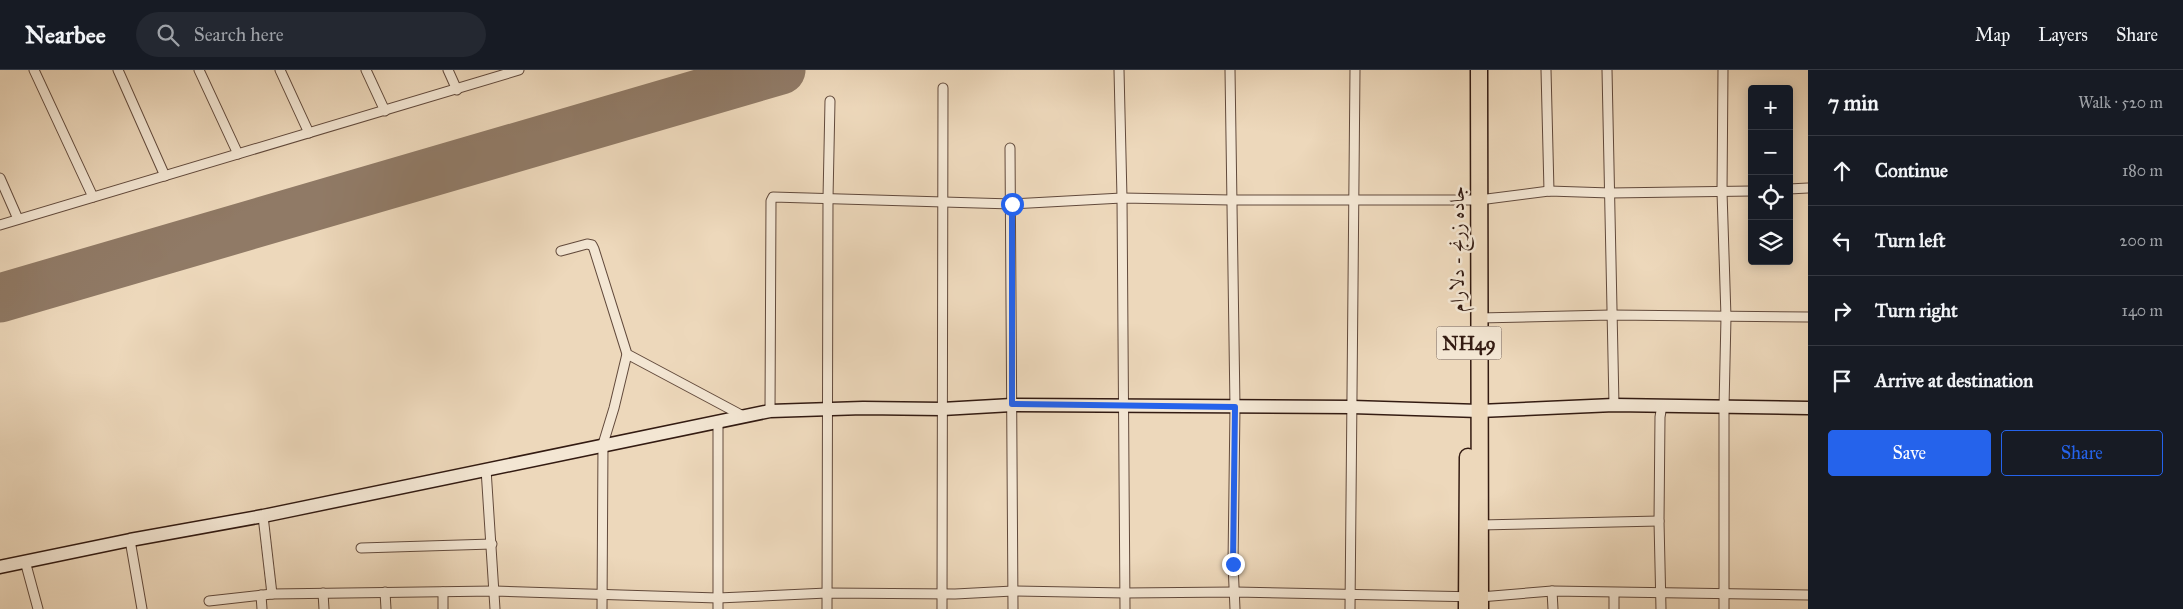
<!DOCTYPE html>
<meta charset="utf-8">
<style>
:root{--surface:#171b24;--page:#242831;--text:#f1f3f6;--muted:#9ea1a6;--line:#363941;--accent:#2563eb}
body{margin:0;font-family:"IM FELL Great Primer",Amiri,serif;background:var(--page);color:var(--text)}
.controls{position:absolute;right:15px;top:15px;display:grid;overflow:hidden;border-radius:5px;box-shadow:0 2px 12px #0003}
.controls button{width:45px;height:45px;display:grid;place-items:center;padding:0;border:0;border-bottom:1px solid var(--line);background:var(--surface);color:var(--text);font:25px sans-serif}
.stop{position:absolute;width:15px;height:15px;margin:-11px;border:4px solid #2563eb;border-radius:50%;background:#fff}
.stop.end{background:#2563eb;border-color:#fff;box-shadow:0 1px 5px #0008}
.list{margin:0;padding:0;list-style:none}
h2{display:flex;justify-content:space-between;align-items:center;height:65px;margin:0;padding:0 20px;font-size:21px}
h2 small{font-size:16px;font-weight:400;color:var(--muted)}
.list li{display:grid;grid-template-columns:32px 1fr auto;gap:15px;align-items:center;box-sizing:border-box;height:70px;padding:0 20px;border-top:1px solid var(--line)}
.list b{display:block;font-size:19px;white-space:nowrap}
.list em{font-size:16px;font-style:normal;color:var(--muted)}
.actions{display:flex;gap:10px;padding:15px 20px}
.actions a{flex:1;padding:11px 0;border:1px solid var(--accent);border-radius:5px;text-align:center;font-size:18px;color:var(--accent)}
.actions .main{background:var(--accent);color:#fff}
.icon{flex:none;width:28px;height:28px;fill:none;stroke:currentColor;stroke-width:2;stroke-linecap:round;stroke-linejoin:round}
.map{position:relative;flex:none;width:1808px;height:539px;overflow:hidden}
header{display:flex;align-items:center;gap:30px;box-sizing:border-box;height:70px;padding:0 25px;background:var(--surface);border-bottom:1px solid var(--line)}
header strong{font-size:24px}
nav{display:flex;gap:28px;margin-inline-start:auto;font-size:18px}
.search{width:350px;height:45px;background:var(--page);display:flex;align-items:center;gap:12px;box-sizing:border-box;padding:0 18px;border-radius:28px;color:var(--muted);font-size:19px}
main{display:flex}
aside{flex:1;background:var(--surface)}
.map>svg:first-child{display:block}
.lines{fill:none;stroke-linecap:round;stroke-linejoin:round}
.runway{stroke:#907a66;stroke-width:49}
.street-casing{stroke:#624a3c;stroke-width:11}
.secondary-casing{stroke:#331b12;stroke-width:15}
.highway-casing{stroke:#331b12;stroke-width:19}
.street{stroke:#f3e6d3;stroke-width:9}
.secondary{stroke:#f3e6d3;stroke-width:12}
.highway{stroke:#edd8bb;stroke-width:16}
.route{stroke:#2563eb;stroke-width:6}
.labels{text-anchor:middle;stroke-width:5;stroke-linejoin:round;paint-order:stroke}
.shield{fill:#f3e6d3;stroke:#6d584c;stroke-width:1}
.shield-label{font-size:19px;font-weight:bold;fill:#331b12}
.street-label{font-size:20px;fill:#331b12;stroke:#f3e6d3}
</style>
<header>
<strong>Nearbee</strong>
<div class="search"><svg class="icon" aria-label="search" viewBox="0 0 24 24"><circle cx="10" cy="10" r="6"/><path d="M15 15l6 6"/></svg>Search here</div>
<nav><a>Map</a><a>Layers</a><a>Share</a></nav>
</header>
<main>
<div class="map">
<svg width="1808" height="539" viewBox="0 0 1808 539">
<rect width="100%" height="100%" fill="#edd8bb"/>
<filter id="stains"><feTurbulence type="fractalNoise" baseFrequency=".004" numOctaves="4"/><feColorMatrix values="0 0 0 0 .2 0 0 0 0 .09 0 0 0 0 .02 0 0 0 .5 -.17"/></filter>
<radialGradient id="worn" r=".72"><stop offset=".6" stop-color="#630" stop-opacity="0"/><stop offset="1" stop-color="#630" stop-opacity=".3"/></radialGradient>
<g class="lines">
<!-- runway -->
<path class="runway" d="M0,228l781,-228"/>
<!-- street casing -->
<g class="street-casing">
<g id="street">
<path d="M34,0l59,127"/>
<path d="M118,0l47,106"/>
<path d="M199,0l39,84"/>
<path d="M280,0l29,63"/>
<path d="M366,0l19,41"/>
<path d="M448,0l9,20"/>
<path d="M1119,0l3,128 3,411"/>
<path d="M1230,0l5,337 -2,157 2,45"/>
<path d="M1546,0l3,121"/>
<path d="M1607,0l7,335"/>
<path d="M1723,0l-1,122 4,125 -2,90v202"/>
<path d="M1010,78l3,461"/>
<path d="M0,108l18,41"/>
<path d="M1789,119l19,-1"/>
<path d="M0,155l519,-155"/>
<path d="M561,181l26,-7 5,1 2,4 33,105 118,63"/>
<path d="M1479,248l132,-3 197,2"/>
<path d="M770,341l1,-210 2,-4 239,7 110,-6 109,2h248l70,-9 61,2 142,-2"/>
<path d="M486,399l9,140"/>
<path d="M263,446l9,78"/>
<path d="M1480,455l179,-4"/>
<path d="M130,470l12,69"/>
<path d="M361,478l131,-4"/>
<path d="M25,491l13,48"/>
<path d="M1552,521l1,18"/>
<path d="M385,522l1,17"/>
<path d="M443,522v17"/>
<path d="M323,523l1,16"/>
<path d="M1614,523v16"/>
<path d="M261,525l1,14"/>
<path d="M209,531l63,-7 223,-3 223,7 109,-5 128,1 58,-3 112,2 110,-1 245,5 72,-6 256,4"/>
<path d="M602,539l1,-165 11,-36 13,-54"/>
<path d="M718,539v-187"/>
<path d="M827,539l1,-411 2,-97"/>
<path d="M942,539l1,-521"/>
<path d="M1350,539l5,-539"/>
<path d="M1661,539l-2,-88 1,-104 2,-12"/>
</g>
</g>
<!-- secondary casing -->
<g class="secondary-casing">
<path id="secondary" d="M0,497l130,-27 133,-24 507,-105 93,-3 79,1 70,-4 340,2 127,4 135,-6 194,3"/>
</g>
<!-- highway casing -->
<g class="highway-casing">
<g id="highway">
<path d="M1479,0l1,539"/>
<path d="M1467,539l1,-152"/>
</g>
</g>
<!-- street -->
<use href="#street" class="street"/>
<!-- secondary -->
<use href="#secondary" class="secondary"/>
<!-- highway -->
<use href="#highway" class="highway"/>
</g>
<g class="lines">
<!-- route -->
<path class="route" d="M1012,134v200l223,3 -2,157"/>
</g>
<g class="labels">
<!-- shield labels -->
<rect class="shield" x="1436.5" y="256.5" width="65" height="33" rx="4"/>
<g class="shield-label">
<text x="1469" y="280">NH49</text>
</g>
<!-- street labels -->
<g class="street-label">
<text transform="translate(1457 179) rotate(-90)" y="7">جاده زرنج - دلارام</text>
</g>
</g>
<rect width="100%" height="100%" filter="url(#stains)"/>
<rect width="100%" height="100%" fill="url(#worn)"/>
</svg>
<div class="controls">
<button>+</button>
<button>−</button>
<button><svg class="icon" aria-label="locate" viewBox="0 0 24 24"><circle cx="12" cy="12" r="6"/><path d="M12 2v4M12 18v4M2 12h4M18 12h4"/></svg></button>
<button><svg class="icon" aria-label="layers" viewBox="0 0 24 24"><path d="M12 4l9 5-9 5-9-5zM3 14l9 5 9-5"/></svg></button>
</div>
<div class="stop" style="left:1012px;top:134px"></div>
<div class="stop end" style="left:1233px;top:494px"></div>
</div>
<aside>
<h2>7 min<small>Walk · 520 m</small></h2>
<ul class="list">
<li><svg class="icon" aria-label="ahead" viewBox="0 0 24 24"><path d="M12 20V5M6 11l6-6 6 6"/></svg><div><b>Continue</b></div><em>180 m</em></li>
<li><svg class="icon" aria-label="left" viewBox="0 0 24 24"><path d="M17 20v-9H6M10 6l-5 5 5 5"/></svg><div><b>Turn left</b></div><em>200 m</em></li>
<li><svg class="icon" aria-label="right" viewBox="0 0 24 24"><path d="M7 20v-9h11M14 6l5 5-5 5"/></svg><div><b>Turn right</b></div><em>140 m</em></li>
<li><svg class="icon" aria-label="arrive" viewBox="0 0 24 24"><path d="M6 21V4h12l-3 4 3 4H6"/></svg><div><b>Arrive at destination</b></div></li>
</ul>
<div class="actions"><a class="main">Save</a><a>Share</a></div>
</aside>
</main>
